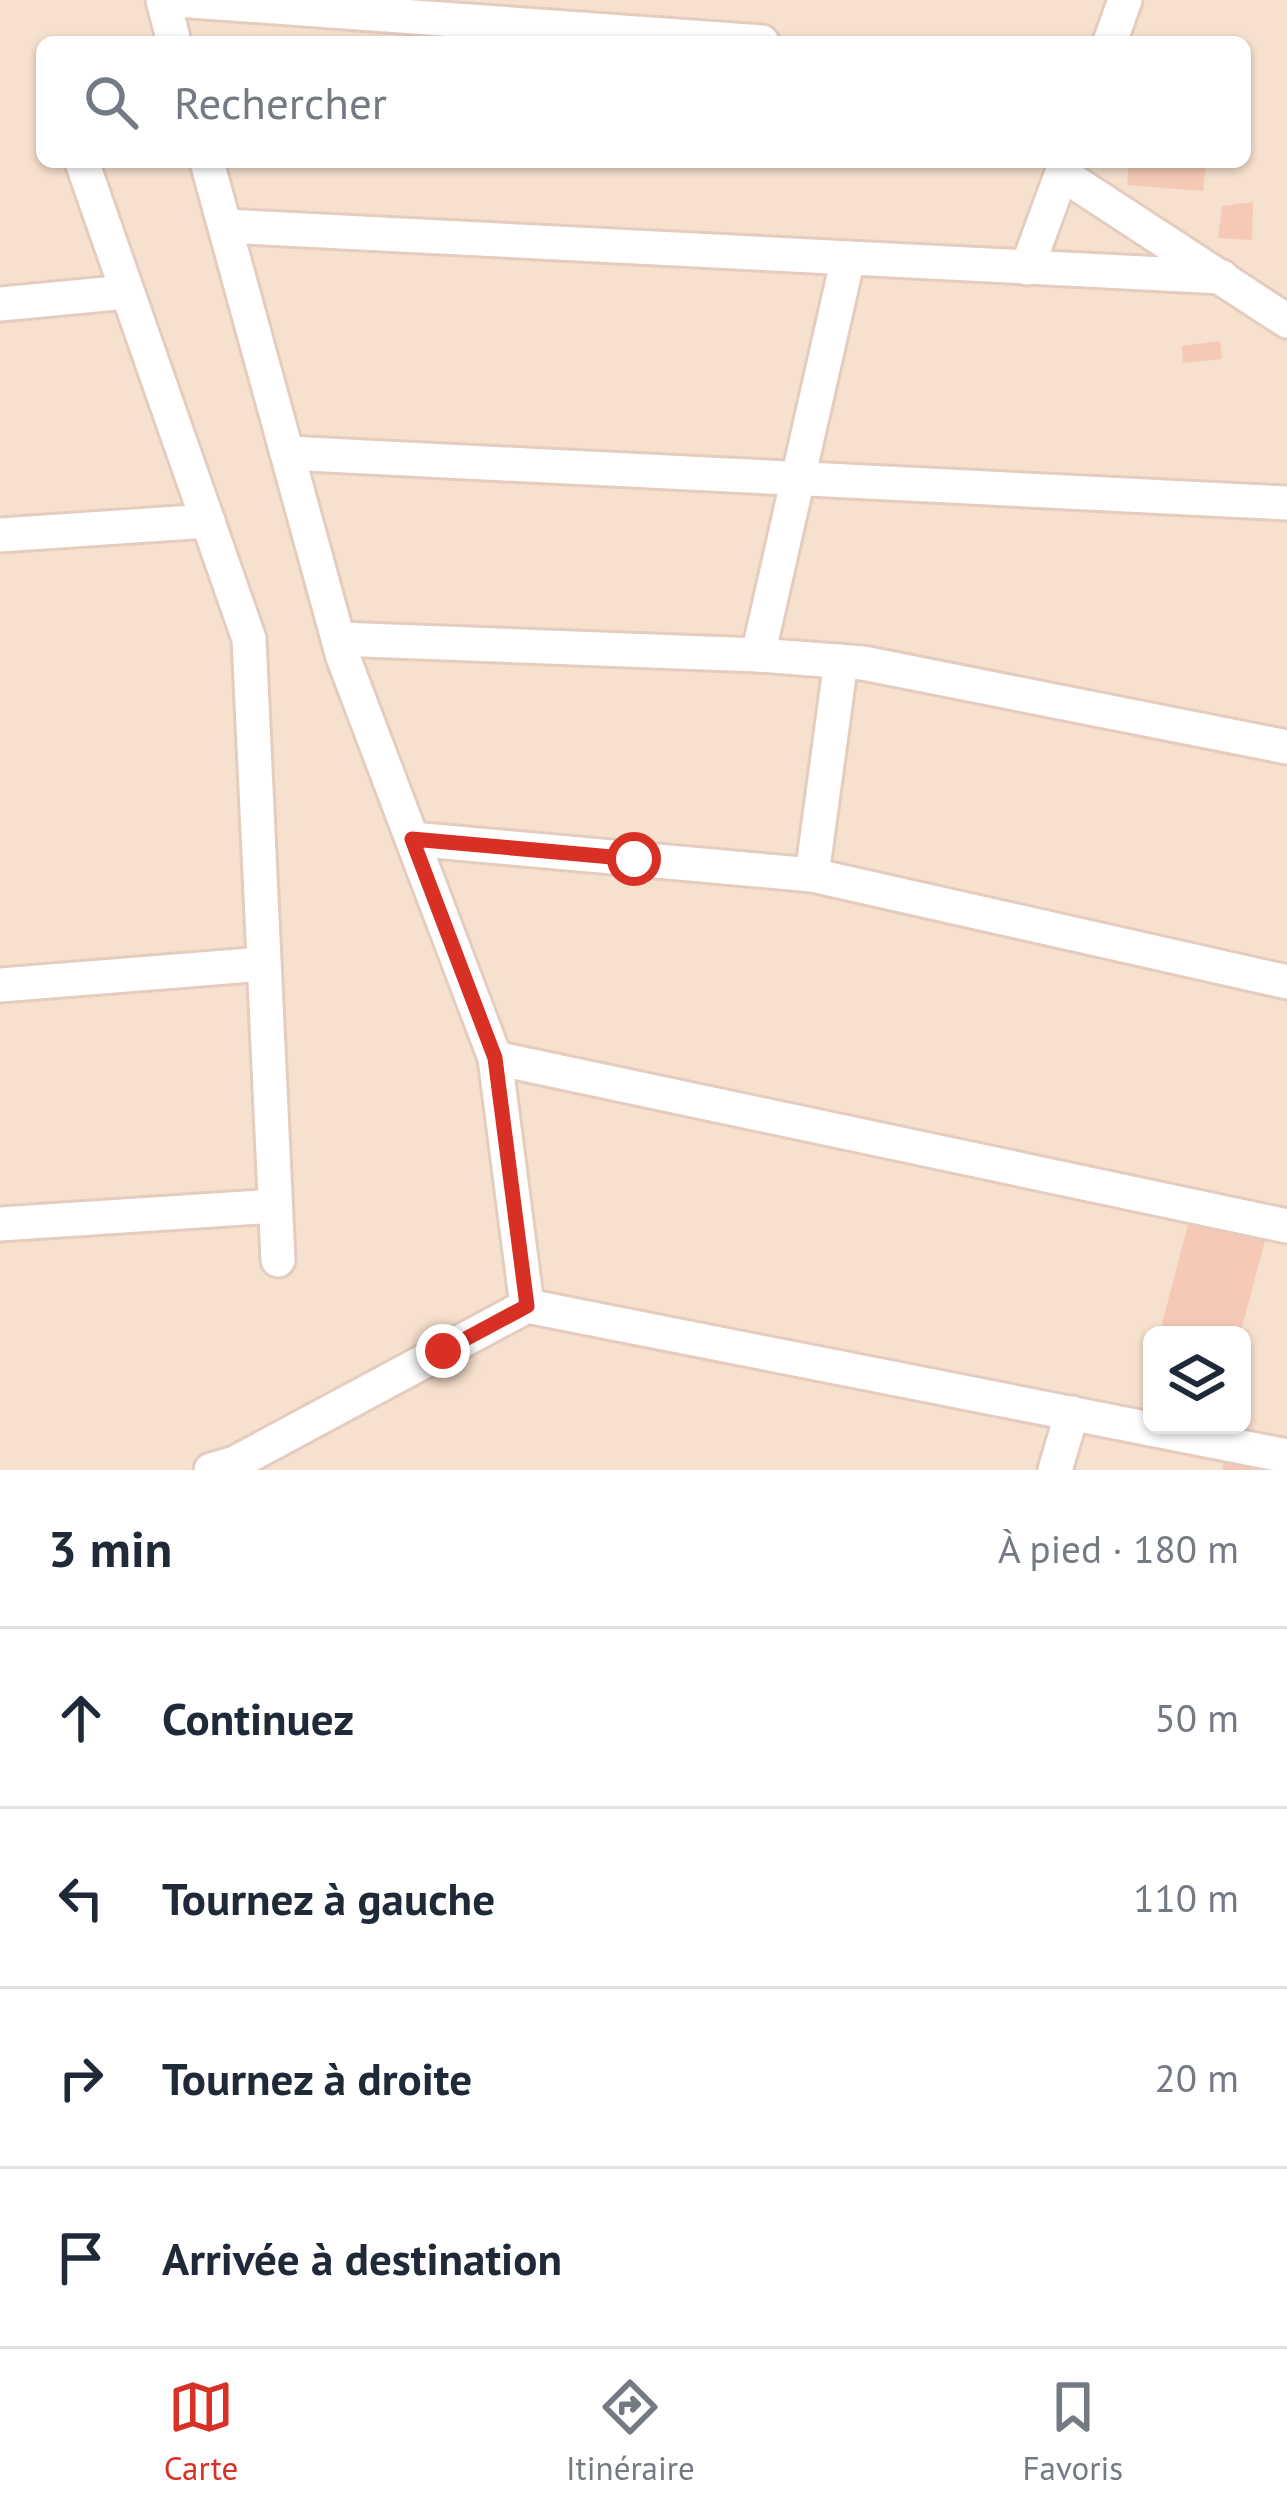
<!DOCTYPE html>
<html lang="fr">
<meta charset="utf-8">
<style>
:root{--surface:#fff;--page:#f6f6f7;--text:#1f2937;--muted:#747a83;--line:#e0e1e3;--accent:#d93025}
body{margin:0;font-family:"PT Sans",sans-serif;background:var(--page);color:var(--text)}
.controls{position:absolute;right:36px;bottom:36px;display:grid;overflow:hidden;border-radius:18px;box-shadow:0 3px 9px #0004}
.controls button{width:108px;height:108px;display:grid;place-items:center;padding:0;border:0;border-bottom:3px solid var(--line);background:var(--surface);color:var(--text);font:60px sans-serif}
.stop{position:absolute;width:36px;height:36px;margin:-27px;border:9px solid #d93025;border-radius:50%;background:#fff}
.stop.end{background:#d93025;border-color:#fff;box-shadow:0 3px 12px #0008}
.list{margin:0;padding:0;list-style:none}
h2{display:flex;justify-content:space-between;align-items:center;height:156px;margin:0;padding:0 48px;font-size:51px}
h2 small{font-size:39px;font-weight:400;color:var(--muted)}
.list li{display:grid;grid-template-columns:78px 1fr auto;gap:36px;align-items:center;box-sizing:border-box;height:180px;padding:0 48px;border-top:3px solid var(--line)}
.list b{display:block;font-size:45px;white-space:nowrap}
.list em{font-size:39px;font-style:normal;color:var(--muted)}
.icon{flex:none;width:66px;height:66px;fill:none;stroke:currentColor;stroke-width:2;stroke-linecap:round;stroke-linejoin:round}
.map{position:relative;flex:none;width:1287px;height:1470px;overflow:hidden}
.search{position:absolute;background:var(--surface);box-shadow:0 3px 9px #0004;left:36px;right:36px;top:36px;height:132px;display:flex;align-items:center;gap:30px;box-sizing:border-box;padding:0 42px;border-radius:18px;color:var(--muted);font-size:45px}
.sheet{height:876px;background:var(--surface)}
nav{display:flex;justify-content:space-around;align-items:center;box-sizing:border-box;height:168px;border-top:3px solid var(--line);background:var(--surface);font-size:33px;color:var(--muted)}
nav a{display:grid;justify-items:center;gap:6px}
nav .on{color:var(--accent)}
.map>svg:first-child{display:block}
.residential{fill:#f6e0ce;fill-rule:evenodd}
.building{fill:#f5c9b6}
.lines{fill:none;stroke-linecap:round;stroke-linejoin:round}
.street-casing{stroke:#e4ccbf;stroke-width:39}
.street{stroke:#fff;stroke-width:33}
.route{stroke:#d93025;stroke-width:15}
</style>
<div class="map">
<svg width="1287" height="1470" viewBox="0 0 1287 1470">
<rect width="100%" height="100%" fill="#feefe0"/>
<!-- residential -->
<path class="residential" d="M0,0h1287v1470h-1287zM42,42h1203v120h-1203zM1152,1335h90v90h-90z"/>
<!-- building -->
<g class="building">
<path d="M1129,162h77l-3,29 -76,-6z"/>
<path d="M1253,202l-1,38 -34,-2 4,-32z"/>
<path d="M1220,341l2,18 -39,4 -1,-17z"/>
<path d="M1192,1209l76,20 -28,106h-81z"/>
<path d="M1226,1450l61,20h-65z"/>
</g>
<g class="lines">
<!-- street casing -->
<g class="street-casing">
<g id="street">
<path d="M163,0l11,42"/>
<path d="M177,0l585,42"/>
<path d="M1110,42l15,-42"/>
<path d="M82,162l167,477 29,621"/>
<path d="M207,162l136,495 152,401 32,248"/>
<path d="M1062,174l225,147"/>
<path d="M225,226l997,51"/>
<path d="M1027,268l39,-106"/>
<path d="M0,304l127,-12"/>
<path d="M287,453l1000,50"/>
<path d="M0,535l208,-14"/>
<path d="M338,639l420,16 105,8 424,84"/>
<path d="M758,655l90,-397"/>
<path d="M412,839l400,36 475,107"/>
<path d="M812,875l29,-214"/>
<path d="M0,985l264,-21"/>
<path d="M495,1058l792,168"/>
<path d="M0,1224l275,-18"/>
<path d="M211,1470l24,-7 292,-157 760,150"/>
<path d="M1055,1470l17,-57"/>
</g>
</g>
<!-- street -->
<use href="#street" class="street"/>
</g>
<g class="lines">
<!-- route -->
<path class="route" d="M443,1351l84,-45 -32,-248 -83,-219 222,20"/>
</g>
</svg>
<div class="controls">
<button><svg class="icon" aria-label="layers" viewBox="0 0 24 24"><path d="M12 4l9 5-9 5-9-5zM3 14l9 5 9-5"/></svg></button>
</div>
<div class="stop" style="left:634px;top:859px"></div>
<div class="stop end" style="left:443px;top:1351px"></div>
<div class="search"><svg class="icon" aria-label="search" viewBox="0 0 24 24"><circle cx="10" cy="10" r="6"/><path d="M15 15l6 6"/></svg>Rechercher</div>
</div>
<section class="sheet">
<h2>3 min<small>À pied · 180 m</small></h2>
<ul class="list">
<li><svg class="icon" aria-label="ahead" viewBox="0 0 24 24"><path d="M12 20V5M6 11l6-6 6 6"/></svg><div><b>Continuez</b></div><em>50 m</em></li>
<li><svg class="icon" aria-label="left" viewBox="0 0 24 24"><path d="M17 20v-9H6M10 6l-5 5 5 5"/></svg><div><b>Tournez à gauche</b></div><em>110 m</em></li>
<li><svg class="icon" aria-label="right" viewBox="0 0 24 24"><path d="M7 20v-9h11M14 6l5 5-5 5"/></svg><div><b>Tournez à droite</b></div><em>20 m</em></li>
<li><svg class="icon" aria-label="arrive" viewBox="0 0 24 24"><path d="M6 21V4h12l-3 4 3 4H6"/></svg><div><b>Arrivée à destination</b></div></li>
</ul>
</section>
<nav>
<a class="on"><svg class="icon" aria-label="map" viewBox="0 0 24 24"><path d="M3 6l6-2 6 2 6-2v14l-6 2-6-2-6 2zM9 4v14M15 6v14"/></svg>Carte</a>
<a><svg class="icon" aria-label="directions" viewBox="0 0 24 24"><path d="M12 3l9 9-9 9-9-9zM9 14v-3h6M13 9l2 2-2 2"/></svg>Itinéraire</a>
<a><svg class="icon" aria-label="saved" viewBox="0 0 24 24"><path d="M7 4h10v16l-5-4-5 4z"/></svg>Favoris</a>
</nav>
